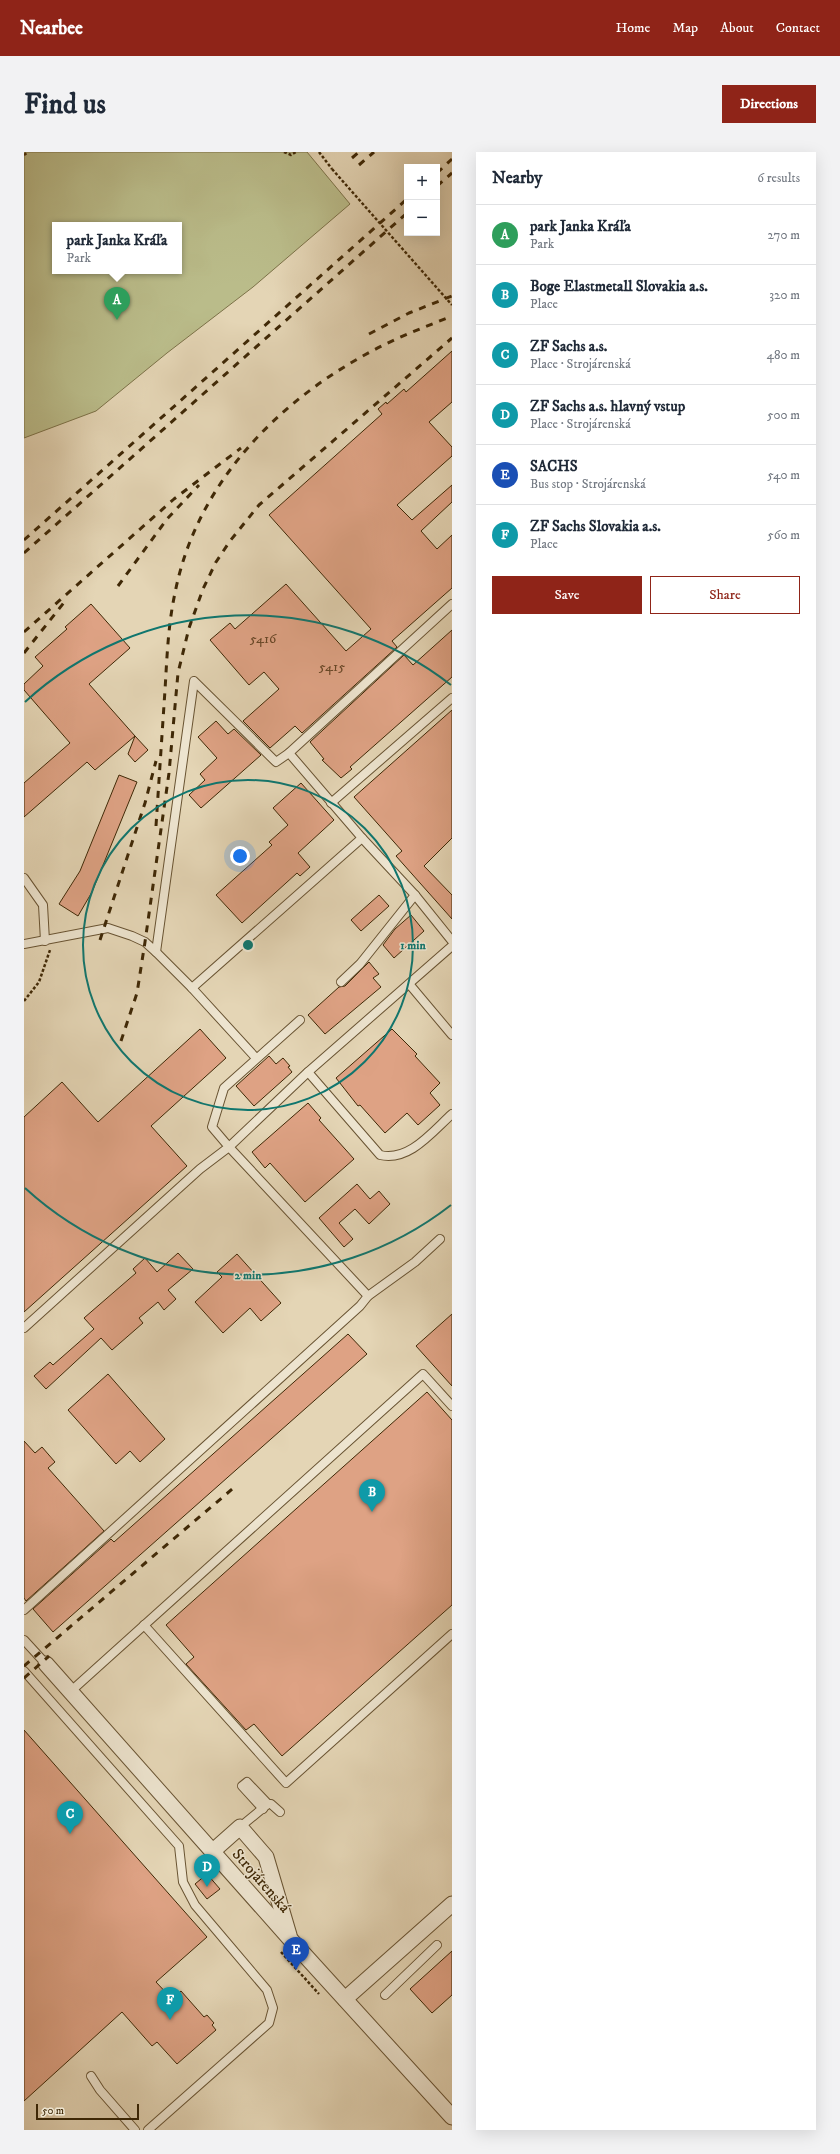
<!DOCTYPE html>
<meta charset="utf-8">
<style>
:root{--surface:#fff;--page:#f2f2f3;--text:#1f2937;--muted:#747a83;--line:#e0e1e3;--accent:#8f2418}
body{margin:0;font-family:"IM FELL DW Pica",serif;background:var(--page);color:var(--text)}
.controls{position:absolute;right:12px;top:12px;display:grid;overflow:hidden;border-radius:0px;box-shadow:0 4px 16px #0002}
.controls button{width:36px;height:36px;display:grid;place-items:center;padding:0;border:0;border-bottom:1px solid var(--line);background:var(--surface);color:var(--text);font:20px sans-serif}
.scale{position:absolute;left:12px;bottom:10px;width:103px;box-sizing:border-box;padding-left:4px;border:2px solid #3f2806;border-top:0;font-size:11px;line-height:14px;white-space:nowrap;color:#3f2806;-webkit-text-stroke:3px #ede4cf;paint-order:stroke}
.you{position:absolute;left:216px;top:704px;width:14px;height:14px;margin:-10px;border:3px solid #fff;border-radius:50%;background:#1a73e8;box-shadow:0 0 0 6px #1a73e833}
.badge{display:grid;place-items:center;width:26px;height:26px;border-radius:50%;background:var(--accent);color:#fff;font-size:13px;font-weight:700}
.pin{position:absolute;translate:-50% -33px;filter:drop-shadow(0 1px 2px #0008)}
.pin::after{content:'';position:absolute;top:21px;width:14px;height:12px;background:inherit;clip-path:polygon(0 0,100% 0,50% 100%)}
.popup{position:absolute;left:28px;top:70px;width:130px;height:52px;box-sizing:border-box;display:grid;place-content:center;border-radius:0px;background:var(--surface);filter:drop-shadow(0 1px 3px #0005);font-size:13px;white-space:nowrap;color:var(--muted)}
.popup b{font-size:15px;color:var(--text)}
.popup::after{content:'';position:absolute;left:50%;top:100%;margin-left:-8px;border:8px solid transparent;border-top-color:var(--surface)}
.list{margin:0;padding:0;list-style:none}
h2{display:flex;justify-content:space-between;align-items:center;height:52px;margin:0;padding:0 16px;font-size:17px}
h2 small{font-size:13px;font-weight:400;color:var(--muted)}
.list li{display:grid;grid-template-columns:26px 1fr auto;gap:12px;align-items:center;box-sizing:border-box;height:60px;padding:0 16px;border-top:1px solid var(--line)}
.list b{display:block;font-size:15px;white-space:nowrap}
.list p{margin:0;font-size:13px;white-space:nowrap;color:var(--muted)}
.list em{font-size:13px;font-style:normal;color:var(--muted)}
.actions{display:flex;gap:8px;padding:12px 16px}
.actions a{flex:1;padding:9px 0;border:1px solid var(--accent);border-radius:0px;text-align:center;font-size:14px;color:var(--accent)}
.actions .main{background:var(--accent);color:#fff}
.map{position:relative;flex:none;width:428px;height:1978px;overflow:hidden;border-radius:0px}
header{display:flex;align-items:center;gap:24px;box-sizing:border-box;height:56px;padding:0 20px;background:var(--accent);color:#fff}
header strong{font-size:19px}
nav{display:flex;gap:22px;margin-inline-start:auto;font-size:14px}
.intro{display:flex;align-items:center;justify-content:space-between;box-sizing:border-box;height:96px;padding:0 24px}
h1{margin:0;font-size:28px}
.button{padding:10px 18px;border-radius:0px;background:var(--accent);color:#fff;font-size:14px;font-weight:700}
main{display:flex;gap:24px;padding:0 24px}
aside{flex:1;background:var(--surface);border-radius:0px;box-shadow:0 4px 16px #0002}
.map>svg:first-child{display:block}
.green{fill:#babc8a;stroke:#7c7248;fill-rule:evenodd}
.building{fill:#dea284;stroke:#3f2806}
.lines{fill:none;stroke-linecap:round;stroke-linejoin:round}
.service-casing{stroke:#685332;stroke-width:10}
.minor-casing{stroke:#685332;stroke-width:17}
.path{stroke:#3f2806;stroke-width:2.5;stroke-dasharray:3 2;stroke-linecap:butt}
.service{stroke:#ede4cf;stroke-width:8}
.minor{stroke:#ede4cf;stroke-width:15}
.rail{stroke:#3f2806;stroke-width:3;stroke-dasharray:7 7;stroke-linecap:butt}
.path-bridge{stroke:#3f2806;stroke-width:2.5;stroke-dasharray:3 2;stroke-linecap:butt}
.ring{fill:none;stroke:#0f766e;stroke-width:2}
.labels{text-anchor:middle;stroke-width:3;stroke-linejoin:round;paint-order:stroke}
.number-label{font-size:14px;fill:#674626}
.street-label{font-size:16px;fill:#3f2806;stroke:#ede4cf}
.centre{fill:#0f766e;stroke:#ede4cf;stroke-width:2}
.ring-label{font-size:12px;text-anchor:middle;font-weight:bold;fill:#0f766e;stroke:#ede4cf;stroke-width:3;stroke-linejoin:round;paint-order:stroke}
</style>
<header>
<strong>Nearbee</strong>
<nav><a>Home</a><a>Map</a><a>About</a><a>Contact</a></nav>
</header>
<div class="intro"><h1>Find us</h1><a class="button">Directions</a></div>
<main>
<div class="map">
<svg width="428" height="1978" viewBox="0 0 428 1978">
<rect width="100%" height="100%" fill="#e4d5b5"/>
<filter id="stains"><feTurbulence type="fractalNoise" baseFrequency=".005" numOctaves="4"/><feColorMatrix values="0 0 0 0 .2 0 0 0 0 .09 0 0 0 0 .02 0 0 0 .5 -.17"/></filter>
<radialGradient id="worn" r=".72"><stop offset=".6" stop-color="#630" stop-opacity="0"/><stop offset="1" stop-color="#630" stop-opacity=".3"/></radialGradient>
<!-- green -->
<path class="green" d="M0,0h283l43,52 -97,83 -86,66 -71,58 -72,27zM31,73h124v46h-124z"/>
<!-- building -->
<g class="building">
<path d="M428,199v51l-23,20 23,25v9l-55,49 15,15 40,-35v17l-31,29 16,18 15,-14v53l-60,53 5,6 -95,86 -7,-7 -25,22 -27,-27 36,-32 -15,-17 -15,13 -39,-45 20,-17 5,6 51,-45 60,67 25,-22 -102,-114 113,-101 -4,-5 8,-7 1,2 17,-15 2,3z"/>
<path d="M67,452l39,44 -41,36 46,52 -40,34 -8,-8 -63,55v-34l46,-40 -46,-53v-6l19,-18 -8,-9 32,-28 -2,-2z"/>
<path d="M428,478v47l-102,90 2,2 -11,9 -19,-18 2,-1 -14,-17 94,-87 9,10z"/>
<path d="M428,558v128l-28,28 28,29v24l-56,-63 6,-5 -48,-54z"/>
<path d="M192,569l12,13 6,-5 27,26 -60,53 -12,-13 16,-15 -5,-6 17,-16 -19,-21z"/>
<path d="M111,584l13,14 -13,12 -7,-8z"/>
<path d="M95,623l18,7 -45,110 -14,24 -19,-12 21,-33z"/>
<path d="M277,631l33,37 -36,33 12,14 -10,9 -3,-3 -55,50 -26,-28 56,-50 -3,-3 19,-17 -15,-17z"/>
<path d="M355,743l10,11 -28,25 -10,-11z"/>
<path d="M387,763l13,16 -30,27 -11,-13 12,-16z"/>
<path d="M345,810l10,12 -6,4 8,9 -56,47 -17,-19 31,-28 6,-1z"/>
<path d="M176,877l26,29 -75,68 36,40 -163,146v-195l38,-35 36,40z"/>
<path d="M368,877l25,25 -2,2 25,27 -10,10 10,12 -22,20 -11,-12 -22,20 -25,-28 -2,1 -22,-28z"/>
<path d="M245,904l7,8 7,-6 7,8 -2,1 4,5 -38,34 -18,-20z"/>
<path d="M284,951l13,15 -2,2 35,39 -49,43 -35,-39 -5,5 -13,-16z"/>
<path d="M333,1032l13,15 9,-8 11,13 -21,20 -14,-15 -16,14 14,16 -9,8 -25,-29z"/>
<path d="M154,1101l15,16 -25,21 8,9 -12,11 -6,-8 -19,16 4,5 -31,27 -11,-12 -55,51 -12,-13 16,-14 3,3 41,-36 -10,-11 52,-45 -3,-4 12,-11 12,14z"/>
<path d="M213,1102l44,49 -20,18 -11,-13 -27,25 -28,-31 27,-25 -5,-5z"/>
<path d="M428,1162v72l-36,-40z"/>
<path d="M324,1182l19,20 -314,278 -20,-23 78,-70 3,3z"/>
<path d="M84,1222l57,65 -25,23 -10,-11 -14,13 -48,-54z"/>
<path d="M403,1240l25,28v185l-170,151 -28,-32 -8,6 -60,-66 8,-7 -28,-32z"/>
<path d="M0,1289l11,12 7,-6 13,15 -7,6 56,63 -78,70 -2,-3z"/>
<path d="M0,1578l183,207 -51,45 16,17 9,-8 23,26 3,-2 7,8 -2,2 4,5 -39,34 -20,-22 -5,4 -30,-34 -98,89z"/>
<path d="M183,1722l13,15 -13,10 -12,-15z"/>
<path d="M428,1799v44l-20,18 -22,-24z"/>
</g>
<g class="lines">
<!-- service casing -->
<g class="service-casing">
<g id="service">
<path d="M428,452l-163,149 73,85 53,57 37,46"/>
<path d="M307,651l121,-105"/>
<path d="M0,726l19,27 2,36"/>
<path d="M0,792l84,-16 24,8 13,6 11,10 38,-271 82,81 13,-9"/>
<path d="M132,800l36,36 64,70"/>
<path d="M317,830l19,-18 55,-69"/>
<path d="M386,833l42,50"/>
<path d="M168,836l170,-150"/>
<path d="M284,920l72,83c29,7 52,-23 72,-41"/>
<path d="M344,1144l47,-34 25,-23"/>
<path d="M0,1176l176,-159 29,-22 -17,-20 12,-39 76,-68"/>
<path d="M0,1458l336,-304 8,-10 -139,-149 79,-75 144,-126"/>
<path d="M120,1473l142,158 166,-149"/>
<path d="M0,1488l22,24"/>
<path d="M0,1519l155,175 4,36 12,23 72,85 6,18 -4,15 -121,107"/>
<path d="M46,1540l353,-318 29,32"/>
<path d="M239,1657l-21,-23 5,-4 21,22"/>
<path d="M216,1675l28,-23h3l9,8"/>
<path d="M361,1843l52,-50"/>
<path d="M67,1924l9,14 35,40"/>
</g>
</g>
<!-- minor casing -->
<g class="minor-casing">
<g id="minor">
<path d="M22,1512l245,276 161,177"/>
<path d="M189,1699l27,-24 26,30 23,78"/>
<path d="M321,1847l107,-95"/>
</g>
</g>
<!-- path -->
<g class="path">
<path d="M260,0l7,3 5,-3"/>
<path d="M295,0l13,17"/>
<path d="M0,3l4,-3"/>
<path d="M0,849l15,-19 11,-32"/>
<path d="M257,1800l38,42"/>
</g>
<!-- service -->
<use href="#service" class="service"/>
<!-- minor -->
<use href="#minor" class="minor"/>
<!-- rail -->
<g class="rail">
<path d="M328,6l7,-6"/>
<path d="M335,13l15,-13"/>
<path d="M413,21l15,-14"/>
<path d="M413,34l15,-13"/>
<path d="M345,182l40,-21 43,-17"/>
<path d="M0,388l383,-341"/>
<path d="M0,401l383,-340"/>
<path d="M94,434l49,-67 32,-34"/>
<path d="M0,480l150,-133 67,-51"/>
<path d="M0,501l42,-53"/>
<path d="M132,674c3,-46 6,-91 9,-136 2,-32 3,-65 10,-97 21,-108 101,-191 197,-242 26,-14 53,-24 80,-35"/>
<path d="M76,788l45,-137 11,-42"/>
<path d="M97,889l16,-48 8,-51 24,-169 9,-100 11,-45 14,-39 13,-27 14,-21 29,-36 193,-167"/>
<path d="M0,1514l213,-181"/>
<path d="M0,1526l25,-22"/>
</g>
<!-- path-bridge -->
<path class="path-bridge" d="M308,17l120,136"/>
</g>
<!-- distance rings -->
<g class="ring">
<circle cx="224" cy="793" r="165"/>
<path d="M427 1053A330 330 0 0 1 1 1036M1 550A330 330 0 0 1 427 533"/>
</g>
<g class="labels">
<!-- number labels -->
<g class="number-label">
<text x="239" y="491">5416</text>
<text x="308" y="519">5415</text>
</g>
<!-- street labels -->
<g class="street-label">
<text transform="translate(238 1728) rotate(49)" y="6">Strojárenská</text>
</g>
</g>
<circle cx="224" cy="793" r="6" class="centre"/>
<g class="ring-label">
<text x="389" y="797">1 min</text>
<text x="224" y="1127">2 min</text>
</g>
<rect width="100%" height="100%" filter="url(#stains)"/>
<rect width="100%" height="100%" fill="url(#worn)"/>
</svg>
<div class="controls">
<button>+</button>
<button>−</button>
</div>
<div class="scale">50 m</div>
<div class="you"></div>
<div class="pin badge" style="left:93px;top:168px;background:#2e9e5b">A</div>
<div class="popup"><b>park Janka Kráľa</b>Park</div>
<div class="pin badge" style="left:348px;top:1360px;background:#0f9aa8">B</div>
<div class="pin badge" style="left:46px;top:1682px;background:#0f9aa8">C</div>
<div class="pin badge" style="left:183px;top:1735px;background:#0f9aa8">D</div>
<div class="pin badge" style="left:272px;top:1818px;background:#1a4fb4">E</div>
<div class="pin badge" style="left:146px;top:1868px;background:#0f9aa8">F</div>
</div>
<aside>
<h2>Nearby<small>6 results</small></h2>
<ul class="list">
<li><span class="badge" style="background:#2e9e5b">A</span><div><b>park Janka Kráľa</b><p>Park</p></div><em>270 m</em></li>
<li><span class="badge" style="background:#0f9aa8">B</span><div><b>Boge Elastmetall Slovakia a.s.</b><p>Place</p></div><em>320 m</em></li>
<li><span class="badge" style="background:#0f9aa8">C</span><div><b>ZF Sachs a.s.</b><p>Place · Strojárenská</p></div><em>480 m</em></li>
<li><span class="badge" style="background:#0f9aa8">D</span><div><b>ZF Sachs a.s. hlavný vstup</b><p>Place · Strojárenská</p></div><em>500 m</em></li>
<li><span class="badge" style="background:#1a4fb4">E</span><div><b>SACHS</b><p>Bus stop · Strojárenská</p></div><em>540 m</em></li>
<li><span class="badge" style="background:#0f9aa8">F</span><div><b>ZF Sachs Slovakia a.s.</b><p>Place</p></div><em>560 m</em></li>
</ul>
<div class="actions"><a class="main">Save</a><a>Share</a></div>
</aside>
</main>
